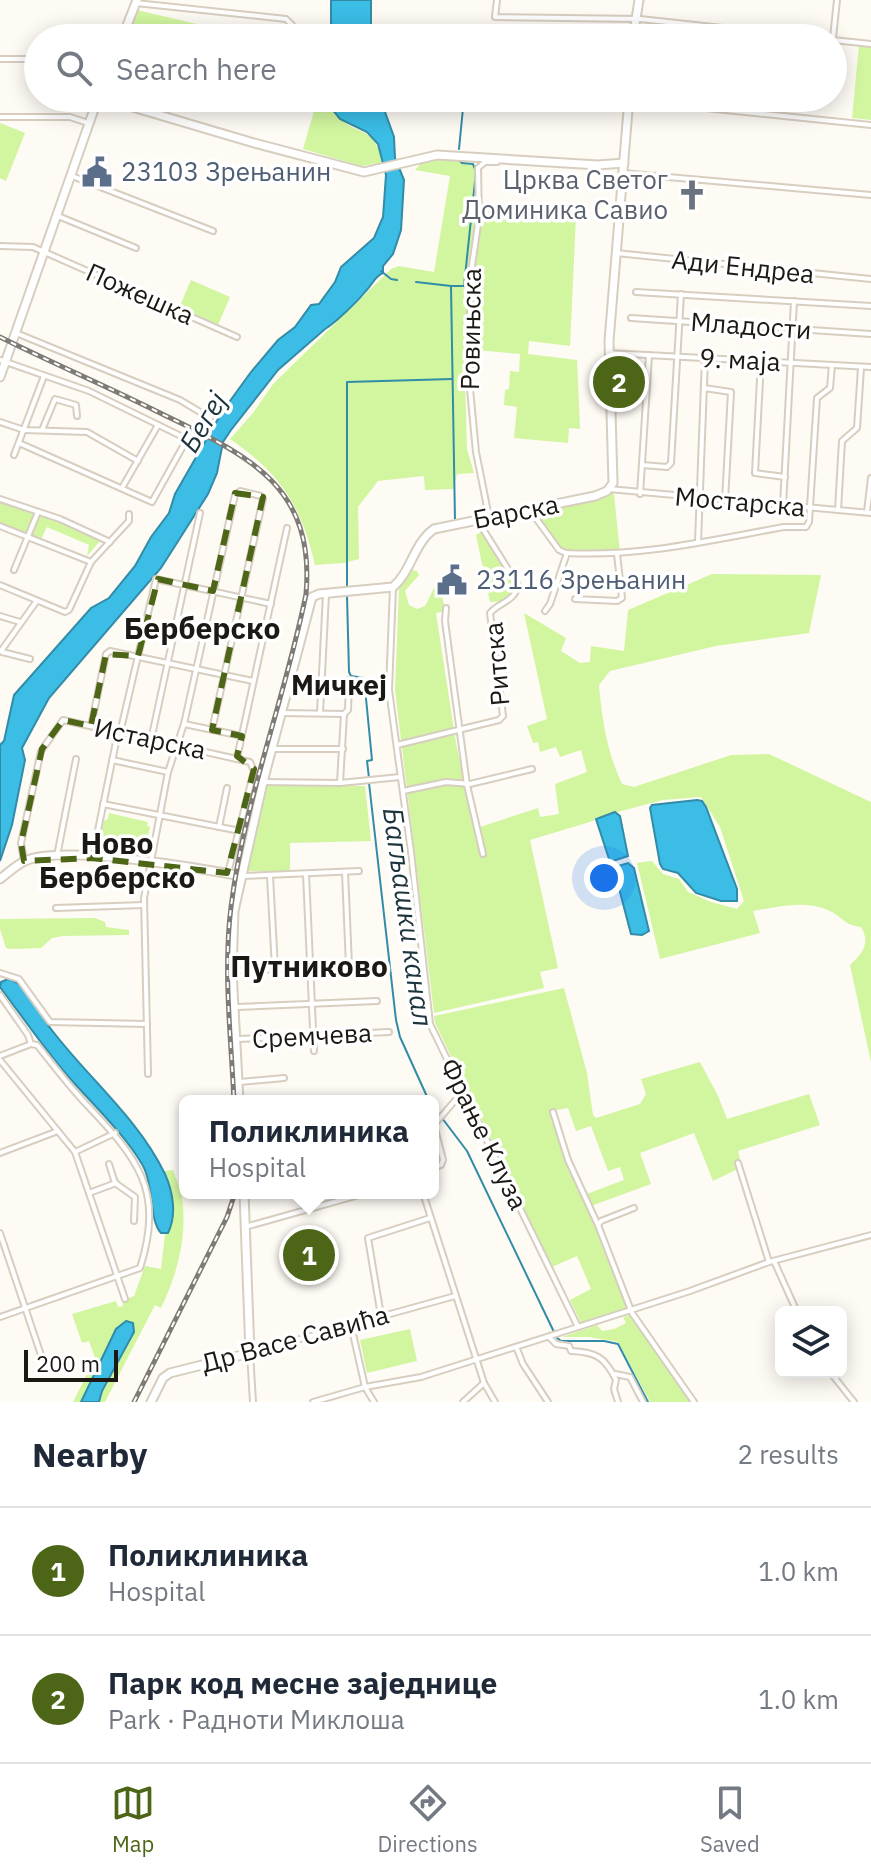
<!DOCTYPE html>
<meta charset="utf-8">
<style>
:root{--surface:#fff;--page:#f2f2f3;--text:#1f2937;--muted:#747a83;--line:#e0e1e3;--accent:#4c6516}
body{margin:0;font-family:"IBM Plex Sans",sans-serif;background:var(--page);color:var(--text)}
.controls{position:absolute;right:24px;bottom:24px;display:grid;overflow:hidden;border-radius:12px;box-shadow:0 4px 20px #0003}
.controls button{width:72px;height:72px;display:grid;place-items:center;padding:0;border:0;border-bottom:2px solid var(--line);background:var(--surface);color:var(--text);font:40px sans-serif}
.scale{position:absolute;left:24px;bottom:20px;width:94px;box-sizing:border-box;padding-left:8px;border:4px solid #1c1914;border-top:0;font-size:22px;line-height:28px;white-space:nowrap;color:#1c1914;-webkit-text-stroke:6px #fff;paint-order:stroke}
.you{position:absolute;left:604px;top:878px;width:28px;height:28px;margin:-20px;border:6px solid #fff;border-radius:50%;background:#1a73e8;box-shadow:0 0 0 12px #1a73e833}
.badge{display:grid;place-items:center;width:52px;height:52px;border-radius:50%;background:var(--accent);color:#fff;font-size:26px;font-weight:700}
.pin{position:absolute;translate:-50% -50%;border:4px solid #fff;box-shadow:0 2px 8px #0006}
.popup{position:absolute;left:179px;top:1095px;width:260px;height:104px;box-sizing:border-box;display:grid;place-content:center;border-radius:12px;background:var(--surface);filter:drop-shadow(0 2px 6px #0005);font-size:26px;white-space:nowrap;color:var(--muted)}
.popup b{font-size:30px;color:var(--text)}
.popup::after{content:'';position:absolute;left:50%;top:100%;margin-left:-16px;border:16px solid transparent;border-top-color:var(--surface)}
.list{margin:0;padding:0;list-style:none}
h2{display:flex;justify-content:space-between;align-items:center;height:104px;margin:0;padding:0 32px;font-size:34px}
h2 small{font-size:26px;font-weight:400;color:var(--muted)}
.list li{display:grid;grid-template-columns:52px 1fr auto;gap:24px;align-items:center;box-sizing:border-box;height:128px;padding:0 32px;border-top:2px solid var(--line)}
.list b{display:block;font-size:30px;white-space:nowrap}
.list p{margin:0;font-size:26px;white-space:nowrap;color:var(--muted)}
.list em{font-size:26px;font-style:normal;color:var(--muted)}
.icon{flex:none;width:44px;height:44px;fill:none;stroke:currentColor;stroke-width:2;stroke-linecap:round;stroke-linejoin:round}
.map{position:relative;flex:none;width:871px;height:1402px;overflow:hidden}
.search{position:absolute;background:var(--surface);box-shadow:0 4px 20px #0003;left:24px;right:24px;top:24px;height:88px;display:flex;align-items:center;gap:20px;box-sizing:border-box;padding:0 28px;border-radius:44px;color:var(--muted);font-size:30px}
.sheet{height:360px;background:var(--surface)}
nav{display:flex;justify-content:space-around;align-items:center;box-sizing:border-box;height:112px;border-top:2px solid var(--line);background:var(--surface);font-size:22px;color:var(--muted)}
nav a{display:grid;justify-items:center;gap:4px}
nav .on{color:var(--accent)}
.map>svg:first-child{display:block}
.green{fill:#d2f6a0}
.water{fill:#3bbde6;stroke:#328ca7;stroke-width:2}
.lines{fill:none;stroke-linecap:round;stroke-linejoin:round}
.stream{stroke:#328ca7;stroke-width:2}
.street-casing{stroke:#d7cec0;stroke-width:8}
.secondary-casing{stroke:#d7cec0;stroke-width:11}
.street{stroke:#fff;stroke-width:4}
.secondary{stroke:#fff;stroke-width:7}
.rail-casing{stroke:#7e7a75;stroke-width:5}
.rail{stroke:#fff;stroke-width:2;stroke-dasharray:6;stroke-linecap:butt}
.marked{fill:none;stroke:#4c6516;stroke-width:6;stroke-dasharray:16 10;stroke-linejoin:round}
.labels{text-anchor:middle;stroke-width:7;stroke-linejoin:round;paint-order:stroke}
.service-label{font-size:26px;fill:#4e5e75;stroke:#fff;text-anchor:start}
.worship-label{font-size:26px;fill:#5b616d;stroke:#fff;text-anchor:end}
.street-label{font-size:26px;fill:#1c1914;stroke:#fff}
.water-label{font-size:28px;font-style:italic;fill:#1e343c;stroke:#fff}
.neighbourhood-label{font-size:28px;font-weight:bold;fill:#1c1914;stroke:#fff}
.quarter-label{font-size:30px;font-weight:bold;fill:#1c1914;stroke:#fff}
</style>
<div class="map">
<svg width="871" height="1402" viewBox="0 0 871 1402">
<rect width="100%" height="100%" fill="#fefaf4"/>
<!-- green -->
<g class="green">
<path d="M137,10l98,23 -1,5h-108z"/>
<path d="M859,45l12,1v74l-19,-2z"/>
<path d="M295,98h28c5,6 10,15 17,21 24,19 33,7 43,44l-22,3 -58,-17 11,-38 -21,-6z"/>
<path d="M0,123l25,10 -19,48 -6,-3z"/>
<path d="M435,158l17,1 24,6 -3,40 103,12 -6,129 -41,-5 -1,13 49,6 3,69 -11,-1 -1,15 -54,-5 3,-31 -13,-2 1,-15 4,-1 1,-18 9,1 1,-18 -56,-5 3,100 7,24 -17,1 -4,15 -28,1 -1,-14 -46,5 -20,26 1,52 -15,4 -29,2c-14,-60 -34,-91 -85,-126l23,-26 20,-29 118,-115 8,-3 35,6 16,-96 -35,-6 7,-8z"/>
<path d="M191,280l39,17 -12,28 -39,-17z"/>
<path d="M609,491l5,3 6,59 -51,-1 -9,-3 -28,-39z"/>
<path d="M0,501l36,12 -9,21 -27,-10z"/>
<path d="M38,512l63,28 -14,16 2,-11 -42,-18 -6,12 -12,-5z"/>
<path d="M484,530l33,56 -11,15 -16,1 -14,-67z"/>
<path d="M411,570l6,1 2,4 -14,16 4,14 8,4 8,-3 12,-24 3,1 5,28 -9,2 20,130 24,112 4,1 -7,-28 61,-20 2,9 19,-3 -4,-30 32,-12 -6,-22 -21,7 -4,-10 -16,5 -2,-10 -5,1 -6,-17 20,-7 -23,-106 42,25 -5,13 19,12 10,-1 1,-16 33,5 4,-41 84,-36 109,1 -12,58 -93,13 -106,25 -11,14c3,35 8,67 23,99l12,3 97,-32 38,-1 102,48v260l-21,-97c12,-11 21,-22 11,-38 -18,-2 -19,-11 -33,-17 -25,-10 -50,-3 -75,1l7,22 -100,26 -23,-96 15,-2 11,13 16,5 9,13 23,10 26,7 7,-8 -24,-74 -19,-30 -38,3 -68,18 -2,3 -63,19 28,128 -18,4 4,16 -110,25 -39,-323 4,-101z"/>
<path d="M266,785l99,1 6,55 -81,2v28h-45z"/>
<path d="M109,813l39,9 -1,4 3,1 -4,19 -28,-6 -1,4 -17,-4 4,-19 4,-2z"/>
<path d="M95,918l10,4 1,5 23,3v5l-66,1 -11,2 -11,10 -31,1 -4,-1 -6,-19v-10z"/>
<path d="M564,988l23,85 6,42 3,3 44,-14 6,-10 -5,-15 59,-17 18,34 9,23 82,-25 11,31 -82,26 4,16 -29,14 -19,-48 -54,20 11,31 -60,22 -7,-11 40,-15 -4,-13 -12,4 -17,-45 -15,5 -8,-23 -17,3c22,68 55,133 77,198l-47,14 -11,-23 21,-11 -14,-33 -25,11 -117,-244 -1,-7z"/>
<path d="M173,1170c4,12 10,25 10,37 3,35 -7,70 -22,101l-6,-3 -50,97h-32l22,-44 -6,-17 -7,2 -10,-29 44,-13 2,6 5,-1 -1,-6 12,-4 11,-30 16,3 4,-35 5,-4 3,-28 -10,-31z"/>
<path d="M630,1315l60,87h-40l-32,-60 -29,-5h-27l35,-12 5,6 12,-2 12,-6 -3,-6z"/>
<path d="M410,1329l7,32 -50,12 -7,-33z"/>
</g>
<!-- water -->
<g class="water">
<path d="M331,0h40v38h-44l4,-5z"/>
<path d="M323,98h57l14,39 1,21 9,22 -3,50 -8,24 -10,12v7c-8,3 -11,12 -18,19 -8,10 -30,31 -40,37l-47,41 -47,60 -8,12 -6,31 -9,21 -47,74 -112,130 -27,50 3,12 -13,65 -12,36v-116l4,-4 10,-46 77,-87 18,-10 26,-32 16,-29 18,-24 6,-19 47,-82 29,-40 27,-32 17,-13 16,-22 8,-1 16,-22 6,-15 33,-29 9,-21 3,-42 -8,-31 -11,-12 -27,-13z"/>
<path d="M697,800l5,1 4,6 31,82v12h-16l-25,-8 -18,-20 -15,-4 -3,-5 -10,-56 2,-3z"/>
<path d="M615,812l5,4 8,40 -18,6 -14,-43z"/>
<path d="M628,863l6,5 14,59 1,4 -7,4 -11,-1 -16,-61 3,-7z"/>
<path d="M8,979c20,4 31,35 43,50 37,49 87,89 114,145 8,18 12,41 3,59h-7c-12,-12 -7,-49 -19,-69 -20,-33 -50,-60 -75,-89 -24,-28 -45,-59 -67,-88l1,-5z"/>
<path d="M126,1321l7,2 1,9 -32,59 -3,11h-18l35,-73z"/>
</g>
<g class="lines">
<!-- stream -->
<g class="stream">
<path d="M469,38v-11"/>
<path d="M459,149l5,-51"/>
<path d="M381,271l10,8 6,1"/>
<path d="M416,282l35,4 4,235"/>
<path d="M452,286h12l12,-114 -3,-8 -11,-1 -4,-4"/>
<path d="M347,587v-205l105,-3"/>
<path d="M347,596l2,76 2,4 13,2 8,82 -5,1 2,17"/>
<path d="M369,783l27,237 4,17 29,64"/>
<path d="M433,1106l6,8"/>
<path d="M442,1118l25,33 87,181"/>
<path d="M556,1337l5,4h43l14,3 30,58"/>
</g>
<!-- street casing -->
<g class="street-casing">
<g id="street">
<path d="M497,0l-2,17 145,2 175,19"/>
<path d="M136,3l150,16 6,6 -1,13"/>
<path d="M833,38l4,-38"/>
<path d="M833,40l38,4"/>
<path d="M0,59h38"/>
<path d="M629,100l242,25"/>
<path d="M0,117h70l18,6"/>
<path d="M623,173l248,22"/>
<path d="M72,176l141,55"/>
<path d="M58,216l78,32"/>
<path d="M0,246l33,1 204,90"/>
<path d="M616,253l255,26"/>
<path d="M636,292l235,14"/>
<path d="M631,318l240,16"/>
<path d="M16,333l164,67 30,18"/>
<path d="M609,353l262,14"/>
<path d="M0,360l89,31 98,48 -35,63 -133,-59"/>
<path d="M761,361l-6,112 30,4"/>
<path d="M704,388l27,4 -6,109"/>
<path d="M0,422l24,8 63,2 51,29"/>
<path d="M42,430l13,-31 21,6 1,11"/>
<path d="M14,455l30,-79"/>
<path d="M642,465l25,2 4,-4 10,-169"/>
<path d="M122,488l36,-63"/>
<path d="M609,489l262,24"/>
<path d="M640,494l9,-139"/>
<path d="M0,499l60,20 50,23"/>
<path d="M783,505l11,-204"/>
<path d="M530,510l29,40 7,3c75,4 145,-13 218,-26h22l3,-5 8,-124 13,-10 2,-23"/>
<path d="M838,510l4,-69 15,-13 4,-60"/>
<path d="M867,512l4,-34"/>
<path d="M489,517l-13,-65 -6,-63v-110l9,-61 -1,-50 7,-6h12"/>
<path d="M0,526l91,36 -22,48 -4,2 -65,-27"/>
<path d="M698,542l7,-184"/>
<path d="M91,562l38,-41v-7"/>
<path d="M14,570l24,-58"/>
<path d="M575,599l42,2 5,-3 -5,-44"/>
<path d="M446,608l-1,13 22,164 16,69"/>
<path d="M545,611l5,-7 17,-51"/>
<path d="M0,616l20,6"/>
<path d="M1,651l35,-49"/>
<path d="M2,652l28,7"/>
<path d="M281,713l63,1"/>
<path d="M320,713l6,-119"/>
<path d="M184,724l58,12"/>
<path d="M91,726l15,-72 4,-3 143,30"/>
<path d="M120,733l36,-154 115,25"/>
<path d="M151,740l49,-227"/>
<path d="M397,745l102,-25 4,-4 -13,-103c9,-11 25,-11 28,-28l-37,-59"/>
<path d="M272,749h71"/>
<path d="M237,758l50,-230"/>
<path d="M112,760l56,12"/>
<path d="M263,782l77,1 60,-6"/>
<path d="M340,783l4,-69 4,-4 1,-30"/>
<path d="M403,791l43,-9 24,2 62,-15"/>
<path d="M103,804l137,27"/>
<path d="M219,827l8,-39"/>
<path d="M93,855l25,-123"/>
<path d="M57,856l19,-97"/>
<path d="M24,861l-3,-18 20,-92 22,-31 187,42 4,9 -26,102"/>
<path d="M345,872l4,94"/>
<path d="M306,874l8,177"/>
<path d="M242,876l117,-5"/>
<path d="M270,876l5,93"/>
<path d="M56,908l88,-3"/>
<path d="M232,971l140,-6"/>
<path d="M0,973l19,6 31,43 97,2"/>
<path d="M0,995l28,40 3,9 6,1c16,20 31,40 48,58 52,55 80,86 55,165l-140,49"/>
<path d="M236,1007l141,-6"/>
<path d="M238,1039l151,-7"/>
<path d="M0,1056l31,-12"/>
<path d="M0,1060l75,92 50,147"/>
<path d="M148,1074l-4,-176 24,-126 16,-48 51,-229 5,-4 21,5 2,3 -51,231"/>
<path d="M240,1082l44,-4"/>
<path d="M553,1112l15,48 29,63"/>
<path d="M75,1152l40,-19"/>
<path d="M0,1153l58,-22"/>
<path d="M738,1163l31,99"/>
<path d="M109,1164l6,19 20,14 -1,24"/>
<path d="M433,1168l8,-3 2,-5 -9,-35 30,-35"/>
<path d="M89,1193l27,-10"/>
<path d="M423,1193l61,190 11,19"/>
<path d="M634,1208l-33,13 -3,4 34,88 62,89"/>
<path d="M245,1227l121,-34"/>
<path d="M0,1233l43,128"/>
<path d="M774,1261l23,51"/>
<path d="M381,1316l-13,-78 62,-20"/>
<path d="M351,1325l14,62 9,15"/>
<path d="M578,1327l112,-36 79,-29 102,-27"/>
<path d="M549,1337l7,7 13,2 2,5c25,1 34,6 45,29l-2,9 4,13"/>
<path d="M517,1349l6,15 25,38"/>
<path d="M830,1372l24,30"/>
<path d="M615,1374l15,3 13,25"/>
<path d="M253,1402l-3,-49 205,-57"/>
<path d="M313,1402l52,-15 56,-10 157,-50 -148,-303 -19,-172 -22,-162 4,-103"/>
<path d="M463,1402l21,-19"/>
</g>
</g>
<!-- secondary casing -->
<g class="secondary-casing">
<g id="secondary">
<path d="M122,38l15,-38"/>
<path d="M633,38l6,-38"/>
<path d="M102,98l152,45 110,29 73,-17 161,10 26,-2"/>
<path d="M0,377l98,-279"/>
<path d="M0,879c8,-6 16,-14 25,-18 38,-17 172,7 216,15"/>
<path d="M239,1101l-7,-130 2,-60 29,-129 49,-185 7,-3 74,-7c18,-15 21,-44 41,-58l161,-33 12,-5 6,-8 -4,-142 20,-243"/>
<path d="M151,1402l12,-24 7,-5 80,-20 -6,-160"/>
</g>
</g>
<!-- street -->
<use href="#street" class="street"/>
<!-- secondary -->
<use href="#secondary" class="secondary"/>
<!-- rail casing -->
<g class="rail-casing">
<g id="rail">
<path d="M0,337c52,26 104,48 156,74 85,42 160,70 150,183 -21,105 -62,207 -75,313 -8,64 0,130 3,194"/>
<path d="M134,1402l93,-185 8,-24"/>
</g>
</g>
<!-- rail -->
<use href="#rail" class="rail"/>
</g>
<!-- marked area -->
<path class="marked" d="M235,493l28,4 -51,233 30,6 -5,20 17,13 -27,104 -135,-15 -68,3 -3,-18 21,-94 21,-29 28,6 15,-72 32,2 20,-77 55,12z"/>
<!-- icons -->
<defs>
<g id="civic-bare" transform="scale(2.4)"><path d="M-.6-6.5H3V-4.5H.6V-3L4-1V1h2V6H-6V1h2V-1L-.6-3ZM-1.2 2.5V6h2.4V2.5Z" fill="#5c6f8a" stroke="#fff" stroke-width="2.5" paint-order="stroke"/></g>
<g id="church-bare" transform="scale(2.4)"><path d="M-1.2-6h2.4v3.5h3.3v2.4h-3.3V6h-2.4V-.1h-3.3v-2.4h3.3Z" fill="#6b7280" stroke="#fff" stroke-width="2.5" paint-order="stroke"/></g>
</defs>
<g fill-rule="evenodd">
<use href="#civic-bare" x="97" y="172"/>
<use href="#church-bare" x="692" y="195"/>
<use href="#civic-bare" x="452" y="580"/>
</g>
<g class="labels">
<!-- service labels -->
<g class="service-label">
<text x="121" y="181">23103 Зрењанин</text>
<text x="476" y="589">23116 Зрењанин</text>
</g>
<!-- worship labels -->
<g class="worship-label">
<text x="668" y="189">Црква Светог<tspan x="668" dy="30">Доминика Савио</tspan></text>
</g>
<!-- street labels -->
<g class="street-label">
<text transform="translate(743 267) rotate(6)" y="9">Ади Ендреа</text>
<text transform="translate(140 294) rotate(24)" y="9">Пожешка</text>
<text transform="translate(751 326) rotate(4)" y="9">Младости</text>
<text transform="translate(471 329) rotate(-89)" y="9">Ровињска</text>
<text transform="translate(740 360) rotate(3)" y="9">9. маја</text>
<text transform="translate(740 502) rotate(5)" y="9">Мостарска</text>
<text transform="translate(516 512) rotate(-11)" y="9">Барска</text>
<text transform="translate(497 664) rotate(-95)" y="9">Ритска</text>
<text transform="translate(150 739) rotate(12)" y="9">Истарска</text>
<text transform="translate(312 1036) rotate(-3)" y="9">Сремчева</text>
<text transform="translate(484 1134) rotate(64)" y="9">Фрање Клуза</text>
<text transform="translate(295 1339) rotate(-15)" y="9">Др Васе Савића</text>
</g>
<!-- water labels -->
<g class="water-label">
<text transform="translate(203 422) rotate(-59)" y="10">Бегеј</text>
<text transform="translate(408 917) rotate(82)" y="10">Багљашки канал</text>
</g>
<!-- neighbourhood labels -->
<g class="neighbourhood-label">
<text x="339" y="695">Мичкеј</text>
</g>
<!-- quarter labels -->
<g class="quarter-label">
<text x="202" y="639">Берберско</text>
<text x="117" y="854">Ново<tspan x="117" dy="34">Берберско</tspan></text>
<text x="309" y="977">Путниково</text>
</g>
</g>
</svg>
<div class="controls">
<button><svg class="icon" aria-label="layers" viewBox="0 0 24 24"><path d="M12 4l9 5-9 5-9-5zM3 14l9 5 9-5"/></svg></button>
</div>
<div class="scale">200 m</div>
<div class="you"></div>
<div class="pin badge" style="left:309px;top:1255px">1</div>
<div class="popup"><b>Поликлиника</b>Hospital</div>
<div class="pin badge" style="left:619px;top:382px">2</div>
<div class="search"><svg class="icon" aria-label="search" viewBox="0 0 24 24"><circle cx="10" cy="10" r="6"/><path d="M15 15l6 6"/></svg>Search here</div>
</div>
<section class="sheet">
<h2>Nearby<small>2 results</small></h2>
<ul class="list">
<li><span class="badge">1</span><div><b>Поликлиника</b><p>Hospital</p></div><em>1.0 km</em></li>
<li><span class="badge">2</span><div><b>Парк код месне заједнице</b><p>Park · Радноти Миклоша</p></div><em>1.0 km</em></li>
</ul>
</section>
<nav>
<a class="on"><svg class="icon" aria-label="map" viewBox="0 0 24 24"><path d="M3 6l6-2 6 2 6-2v14l-6 2-6-2-6 2zM9 4v14M15 6v14"/></svg>Map</a>
<a><svg class="icon" aria-label="directions" viewBox="0 0 24 24"><path d="M12 3l9 9-9 9-9-9zM9 14v-3h6M13 9l2 2-2 2"/></svg>Directions</a>
<a><svg class="icon" aria-label="saved" viewBox="0 0 24 24"><path d="M7 4h10v16l-5-4-5 4z"/></svg>Saved</a>
</nav>
